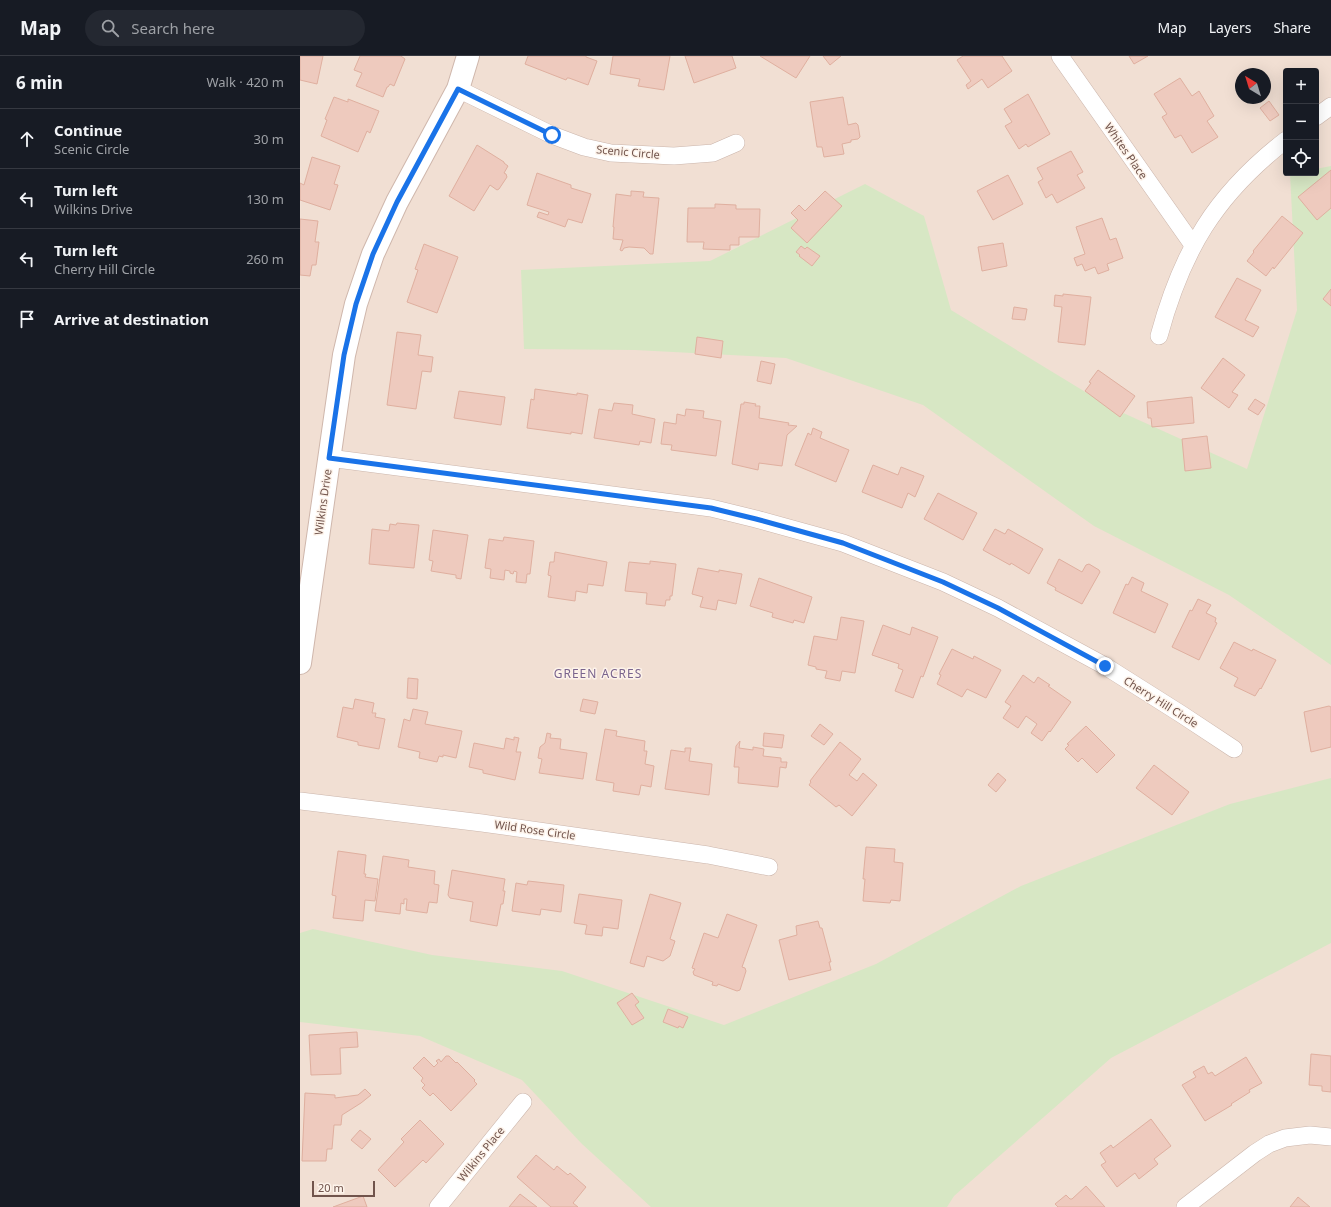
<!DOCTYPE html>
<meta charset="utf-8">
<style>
:root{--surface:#171b24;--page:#242831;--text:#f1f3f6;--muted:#9ea1a6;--line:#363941}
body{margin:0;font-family:"Noto Sans",sans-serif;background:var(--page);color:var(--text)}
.controls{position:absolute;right:12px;top:12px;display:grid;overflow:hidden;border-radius:4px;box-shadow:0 4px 16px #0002}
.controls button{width:36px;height:36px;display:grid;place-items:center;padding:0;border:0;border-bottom:1px solid var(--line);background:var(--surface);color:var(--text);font:20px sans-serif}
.compass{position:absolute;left:935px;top:12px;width:36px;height:36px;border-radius:50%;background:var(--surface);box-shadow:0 4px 16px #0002;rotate:322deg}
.scale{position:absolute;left:12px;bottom:10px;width:63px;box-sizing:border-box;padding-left:4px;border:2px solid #71544c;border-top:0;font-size:11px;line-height:14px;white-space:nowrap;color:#71544c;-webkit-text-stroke:3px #fdf3ea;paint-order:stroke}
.stop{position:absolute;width:12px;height:12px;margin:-9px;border:3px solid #1a73e8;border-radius:50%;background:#fff}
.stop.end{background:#1a73e8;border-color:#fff;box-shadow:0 1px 4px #0008}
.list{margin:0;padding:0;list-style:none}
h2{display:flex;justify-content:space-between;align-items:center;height:52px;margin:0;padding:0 16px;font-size:17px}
h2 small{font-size:13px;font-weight:400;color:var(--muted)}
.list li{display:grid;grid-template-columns:26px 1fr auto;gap:12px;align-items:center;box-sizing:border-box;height:60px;padding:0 16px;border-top:1px solid var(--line)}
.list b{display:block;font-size:15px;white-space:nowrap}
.list p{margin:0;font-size:13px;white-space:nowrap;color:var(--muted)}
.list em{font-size:13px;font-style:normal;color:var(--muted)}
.icon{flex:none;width:22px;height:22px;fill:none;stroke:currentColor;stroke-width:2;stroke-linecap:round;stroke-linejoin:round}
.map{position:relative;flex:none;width:1031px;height:1151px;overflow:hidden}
header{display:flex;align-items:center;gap:24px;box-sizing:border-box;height:56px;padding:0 20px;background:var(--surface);border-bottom:1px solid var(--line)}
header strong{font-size:19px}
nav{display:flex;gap:22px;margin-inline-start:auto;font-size:14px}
.search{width:280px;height:36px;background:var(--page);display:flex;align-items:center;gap:10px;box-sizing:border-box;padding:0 14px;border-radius:22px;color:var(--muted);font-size:15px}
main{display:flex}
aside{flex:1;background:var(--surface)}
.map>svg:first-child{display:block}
.residential{fill:#f1dfd3;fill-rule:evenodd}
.green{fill:#d7e7c4}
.building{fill:#eecabe;stroke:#dfaf9f}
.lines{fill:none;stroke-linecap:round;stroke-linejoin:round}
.street-casing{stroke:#cbb5ab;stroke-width:18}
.secondary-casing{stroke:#cfb7ac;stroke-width:24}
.street{stroke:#fff;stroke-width:17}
.secondary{stroke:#fff;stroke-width:22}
.route{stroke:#1a73e8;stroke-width:5}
.labels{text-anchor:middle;stroke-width:3;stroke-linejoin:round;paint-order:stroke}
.street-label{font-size:11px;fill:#71544c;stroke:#fdf3ea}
.neighbourhood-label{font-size:12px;letter-spacing:1px;fill:#7a648d;stroke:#fdf3ea}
</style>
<header>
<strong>Map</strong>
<div class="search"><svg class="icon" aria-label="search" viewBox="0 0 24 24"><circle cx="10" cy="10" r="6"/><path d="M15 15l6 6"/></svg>Search here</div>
<nav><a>Map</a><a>Layers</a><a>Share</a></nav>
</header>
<main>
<aside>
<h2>6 min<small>Walk · 420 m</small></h2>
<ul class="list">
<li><svg class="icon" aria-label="ahead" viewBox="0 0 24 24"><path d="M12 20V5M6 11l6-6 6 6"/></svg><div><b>Continue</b><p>Scenic Circle</p></div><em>30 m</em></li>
<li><svg class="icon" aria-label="left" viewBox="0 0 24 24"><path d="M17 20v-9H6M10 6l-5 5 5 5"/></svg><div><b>Turn left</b><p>Wilkins Drive</p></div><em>130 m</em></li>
<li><svg class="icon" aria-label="left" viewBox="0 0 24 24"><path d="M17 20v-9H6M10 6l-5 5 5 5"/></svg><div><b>Turn left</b><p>Cherry Hill Circle</p></div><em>260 m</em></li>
<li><svg class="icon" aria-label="arrive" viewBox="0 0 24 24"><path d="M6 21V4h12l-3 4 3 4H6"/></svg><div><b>Arrive at destination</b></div></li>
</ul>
</aside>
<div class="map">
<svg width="1031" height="1151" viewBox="0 0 1031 1151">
<rect width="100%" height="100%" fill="#faefe4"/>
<!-- residential -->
<path class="residential" d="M0,0h1031v1151h-1031zM986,15h30v102h-30zM941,18h24v24h-24z"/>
<!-- green -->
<g class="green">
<path d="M1031,110v499l-102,-70 -135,-69 -171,-121 -137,-47 -151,-8 -111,-1 -3,-79 189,-9 155,-77 59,32 27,94 159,97 137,62 50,-159 -7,-136 26,-1v-4z"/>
<path d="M1031,722v165l-220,115 -157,138 -7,11h-296l-69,-63 -60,-64 -102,-44 -120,-14v-89l13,-4 119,26 130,16 162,54 152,-61 145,-78 209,-82z"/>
</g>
<!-- building -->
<g class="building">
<path d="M0,0h23l-6,28 -17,-4z"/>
<path d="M60,0h41l4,3 -11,27 -4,-2 -2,3h-1l-4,10 -27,-11 6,-13 -8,-3z"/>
<path d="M228,0h58v1l11,4 -9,24 -19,-7h-2l-1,2 -41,-16z"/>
<path d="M313,0h57l-6,34 -26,-4 2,-7 -30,-5z"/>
<path d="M385,0h47l4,12 -42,15z"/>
<path d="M460,0h50l-14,22z"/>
<path d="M523,0h18l-11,9z"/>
<path d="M663,0h39l10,15 -24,17 -6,-9 -14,10 -2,-4 5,-4 -14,-21z"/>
<path d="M829,0h19l-14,8z"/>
<path d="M880,22l12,18 7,-5 15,25 -7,5 11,16 -26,16 -11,-18 -6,3 -13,-21 5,-3 -13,-20z"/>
<path d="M728,38l22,40 -22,13 -2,-3 -7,5 -14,-23 7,-4 -8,-13z"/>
<path d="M34,41l14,5v-3l31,12 -9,22 -3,-2 -9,21 -37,-16 6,-16 -2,-1z"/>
<path d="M543,41l5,28 8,-2 2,2 2,12 -2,2 -7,1v2l-9,2 2,10 -20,3 -2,-10h-5l-7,-45z"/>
<path d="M969,45l10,14 -9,6 -10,-13z"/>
<path d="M177,89l27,17v1l4,3 -4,7 2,1 1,3 -8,12 -2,1 -7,-5 -16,26 -25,-15z"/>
<path d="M771,95l12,21 -6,3 8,13 -28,15 -5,-9 -6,4 -8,-16 5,-3 -6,-11z"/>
<path d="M12,101l28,9 -6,18 4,1 -8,25 -30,-10v-17l4,2z"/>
<path d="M1031,114v38l-14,12 -19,-23z"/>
<path d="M237,117l34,12v3l20,6 -9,29 -14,-4 -3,8 -28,-10 2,-5 9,3 1,-3 -22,-7z"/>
<path d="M708,119l15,29 -30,16 -16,-29z"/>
<path d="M331,135l13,1 -1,5 16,1 -6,56h-3l-6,-6 -15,-1 -5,1 -2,3 -2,-1 3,-10 -10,-1 1,-12h-1l3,-33 15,2z"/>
<path d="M525,135l17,15 -35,37 -16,-15 7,-8 -7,-7 8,-8 6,6z"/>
<path d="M415,148l21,1v4h24l-1,28h-20v8h-9v5l-27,-1 1,-7h-17l1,-34h27z"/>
<path d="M982,160l21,17 -29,36 -1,-2 -7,9 -19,-15 7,-9 -1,-1z"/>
<path d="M802,162l8,22 6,-2 7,20 -16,6 2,6 -11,4 -3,-7 -10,4 -3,-7 -5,2 -3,-8 11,-4 -9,-27z"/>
<path d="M0,163l18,2 -3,21h4l-3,23h-4l-2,11 -10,-1z"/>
<path d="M703,187l4,23 -25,5 -4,-24z"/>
<path d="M124,188l34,13 -21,56 -30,-11 11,-32 -3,-1z"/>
<path d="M501,190l4,3 2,-2 13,9 -8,10 -13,-10 1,-1 -4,-3z"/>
<path d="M937,222l24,12 -16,30 14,7 -6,10 -38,-20z"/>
<path d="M1031,233v17l-8,-7z"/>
<path d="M763,238l28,3 -6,48 -27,-3 4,-35 -8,-1 1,-11 8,1z"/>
<path d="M714,251l13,2 -2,11 -13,-1z"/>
<path d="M97,276l24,3 -3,20 15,2 -2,15 -9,-1 -6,38 -29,-4z"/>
<path d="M397,281l26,4 -2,17 -26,-4z"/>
<path d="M923,302l22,17 -13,17 6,3 -9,13 -28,-20z"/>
<path d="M461,305l14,3 -4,20 -14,-3z"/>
<path d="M798,314l37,26 -15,21 -35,-26 6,-8 -2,-1z"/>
<path d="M235,333l42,6v-2l11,2 -6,39 -11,-2v2l-44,-6 4,-29 3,1z"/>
<path d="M159,335l46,6 -4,28 -47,-7z"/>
<path d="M892,341l2,26 -42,4 -1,-9h-3l-1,-16z"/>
<path d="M955,343l10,6 -7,10 -10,-6z"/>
<path d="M444,346l12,2 -1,2h5l-1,12 30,5 -1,2 9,1 -10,9 -5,31 -23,-3 -1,7 -26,-6 9,-60h3z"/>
<path d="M314,347l19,2 -1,9 23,5 -4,24 -11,-2 -1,4 -45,-7 5,-29 13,2z"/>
<path d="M386,353l18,2 -1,7 18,3 -5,35 -45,-6 1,-5 -11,-1 3,-22 12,2 1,-10 8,2z"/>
<path d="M513,372l9,4 -2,6 29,12 -13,32 -41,-17 13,-32 3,2z"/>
<path d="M907,380l4,32 -26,3 -3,-32z"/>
<path d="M573,409l25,10 3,-8 23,9 -9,21 -7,-4 -6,15 -40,-16z"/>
<path d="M638,437l39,20 -14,27 -39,-21z"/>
<path d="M97,467l22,2 -5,43 -45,-4 3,-35 17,2 1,-7 6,1z"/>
<path d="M695,473l10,5 3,-5 35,20 -14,25 -18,-11 -1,2 -27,-15z"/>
<path d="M133,474l35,5 -7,44 -5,-1v-3l-25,-4 2,-10 -4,-1z"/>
<path d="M204,481l30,4 -4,33h-3l-1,9 -10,-1 1,-10 -3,-1 -1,3 -3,-1v-2l-5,-1 -1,10 -14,-2 1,-9 -6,-1 4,-29 14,2z"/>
<path d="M255,496l52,10 -4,24 -15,-2 -1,9 -11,-2 -1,10 -27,-4 3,-21 -3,-1 2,-13h4z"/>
<path d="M759,503l23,13 4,-7 3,-1 10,6 1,2 -18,32 -27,-14 1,-2 -9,-5z"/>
<path d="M350,505l26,3 -4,32h-2v4h-4l-1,6 -19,-2 1,-11 -22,-2 4,-29 21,2z"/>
<path d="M398,512l21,4v-2l23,4 -6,30 -18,-4 -2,10 -16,-3 3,-10 -11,-3z"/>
<path d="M832,521l12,6 -3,8 27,13 -13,29 -42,-20 13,-29 2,1z"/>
<path d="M459,522l53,19 -8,26 -10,-3 -1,3 -21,-6 1,-4 -23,-7z"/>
<path d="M898,543l13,6 -5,8 10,5 -1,4 2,1 -18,37 -27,-13 18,-37 2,1z"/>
<path d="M541,561l23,4 -9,52 -13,-2 -2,10 -15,-3 2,-7 -11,-2v-2l-8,-2 6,-29 23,4z"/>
<path d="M583,569l27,10 2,-8 26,10 -15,40 -2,-1 -8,22 -18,-7 8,-21 -5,-2 1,-4 -27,-9z"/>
<path d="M934,586l18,9 1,-2 23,11 -15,29 -1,-1 -5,8 -21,-10 4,-8 -18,-10z"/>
<path d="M652,593l21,10 1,-3 27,14 -15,28 -19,-9 -5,8 -25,-13 4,-9 -2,-1z"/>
<path d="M723,619l11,8 4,-6 12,8 -2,1 23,16 -21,30 -1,-1 -7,10 -11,-8 6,-9 -11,-8 -8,12 -15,-10 8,-12 -6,-4z"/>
<path d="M108,622l10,1 -1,20 -10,-1z"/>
<path d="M55,643l19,4 -2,10h4l-1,4 10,2 -6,30 -21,-4v-3l-21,-5 6,-30 10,2z"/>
<path d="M283,643l15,3 -3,12 -15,-3z"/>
<path d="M1029,650l2,1v40l-20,5 -7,-40z"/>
<path d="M113,653l15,3 -3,12 37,7 -6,27 -13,-3v2l-4,-1 -2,6 -18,-4 1,-6 -22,-5 6,-28 6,2z"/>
<path d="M520,668l13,10 -9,11 -13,-9z"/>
<path d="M786,670l29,29 -18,18 -15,-15 -4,4 -13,-13 4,-4 -2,-1z"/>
<path d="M305,673l12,2 -1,5 29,5 -1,10h3l-2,13 9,2 -3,21 -10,-2 -2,10 -26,-4 1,-8 -18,-3z"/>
<path d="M247,677l4,1 -1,4 11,1 -1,10 27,4 -4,26 -44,-6 3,-14 -4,-1 2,-11 5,-4z"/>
<path d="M464,677l20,2 -2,13 -19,-2z"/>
<path d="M214,681l5,1 -3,14h5l-6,28 -32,-7v-3l-14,-3 5,-24 30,6 2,-11 8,2z"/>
<path d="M440,685l-1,7 14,2v-3l11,2 -1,7 18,2v4h6l-1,6 -6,-1 -2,20 -40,-4 1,-16h-5l2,-21z"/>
<path d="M540,686l21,17 -12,16 8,6 6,-8 14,12 -25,31 -13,-11 -3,2 -27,-22 2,-3 -1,-1z"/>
<path d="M385,692h6l-2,13 23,3 -3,31 -44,-6 6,-39 14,2z"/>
<path d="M854,709l35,27 -17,23 -36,-27z"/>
<path d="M698,717l8,7 -10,12 -8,-7z"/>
<path d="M566,791l29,2 -1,13 9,1 -3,38 -9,-1 -1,3 -27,-2 2,-22h-2z"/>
<path d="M38,795l28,4 -2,19h2l-1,3 13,2 -3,22 -10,-1 -2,21 -30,-3 3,-22 -4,-1z"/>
<path d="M83,800l26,4 -1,7 27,4 -1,13 5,1 -2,18 -8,-1 -2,11 -21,-3 1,-11h-3v5l-3,-1 -1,11 -25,-3z"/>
<path d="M152,814l53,9 -2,12h2l-2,13h-2l-4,22 -27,-5 3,-19 -23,-4 -2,-3z"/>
<path d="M228,825l36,4 -3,27 -20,-3 -1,6 -28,-4 4,-28 11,2z"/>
<path d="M279,838l43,6 -4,29 -15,-2 -1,9 -17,-2 2,-9 -13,-2z"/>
<path d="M350,838l31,9 -11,36 5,2 -5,15 -7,5 -16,-5 -3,11 -14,-4z"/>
<path d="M427,858l30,11 -15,42 3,1 1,3 -6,19 -3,1 -19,-7 -1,2 -5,-1 1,-3 -19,-7 -1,-3 2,-3 -3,-1 12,-35 14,5z"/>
<path d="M518,865l2,7h2l9,34h-2l2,8 -42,10 -10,-40 18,-5 -1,-9z"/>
<path d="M332,937l7,9 -4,3 9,13 -12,7 -15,-22z"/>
<path d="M368,953l20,8 -5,11 -4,-2 -1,2 -15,-6z"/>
<path d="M57,976l1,15 -18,1 1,26 -30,1 -2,-40z"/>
<path d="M1011,998l20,2v36l-9,-1v-5l-13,-1z"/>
<path d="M146,1000h3l7,7 1,-1 18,18 -1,1 3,3 -26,27 -18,-18 -3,3 -8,-8 3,-3 -4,-4 2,-3 -10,-10 11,-11 10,10 4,-4 -2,-2 3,-2 2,3z"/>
<path d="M946,1001l16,26 -13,7 1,2 -19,12 1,1 -27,16 -23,-36 14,-8 -3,-5 11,-6 4,8 4,-2 3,4z"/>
<path d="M65,1033l6,6 -10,8 -19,12 -1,10h-7l-2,24h-5l-1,12h-24l3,-68 30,2v3l23,-3z"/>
<path d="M851,1063l20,27 -17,13 4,5 -19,15 -4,-6 -18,14 -16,-22 5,-3 -6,-9 11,-8 2,3z"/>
<path d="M120,1064l24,24 -18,19 -3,-3 -28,27 -17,-17 26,-28 -3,-3z"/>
<path d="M60,1074l11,9 -9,10 -11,-9z"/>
<path d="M236,1099l18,15 3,-4 11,9 2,-2 16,14 -13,16 5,4h-27l-34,-30z"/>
<path d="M786,1130l19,21h-47l-3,-3 11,-9 4,4h2z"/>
<path d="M220,1138l17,13h-28z"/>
<path d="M63,1140l4,11h-34z"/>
<path d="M998,1141l12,10h-20z"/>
</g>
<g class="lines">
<!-- street casing -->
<g class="street-casing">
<g id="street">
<path d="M760,0l133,189"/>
<path d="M158,33l94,46 32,12 27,6 63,3 39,-3 23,-10"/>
<path d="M1016,61l15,-11"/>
<path d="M859,280c23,-85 56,-141 127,-196"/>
<path d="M29,402l382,50 45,11 87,24 100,39 55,26 107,58 76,48 53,35"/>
<path d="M0,745l182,22 226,32 61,12"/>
<path d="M138,1151l85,-105"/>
<path d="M885,1151l70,-54 14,-9 16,-6 25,-3 21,2"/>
</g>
</g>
<!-- secondary casing -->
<g class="secondary-casing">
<path id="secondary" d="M0,607l44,-308 12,-51 17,-50 24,-52 61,-113 10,-33"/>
</g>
<!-- street -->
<use href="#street" class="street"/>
<!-- secondary -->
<use href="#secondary" class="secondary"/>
</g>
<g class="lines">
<!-- route -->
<path class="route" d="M252,79l-94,-46 -61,113 -24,52 -17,50 -12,51 -15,103 382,50 45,11 87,24 100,39 55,26 107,58"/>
</g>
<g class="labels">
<!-- street labels -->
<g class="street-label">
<text transform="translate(826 95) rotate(55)" y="4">Whites Place</text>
<text transform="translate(328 96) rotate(5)" y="4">Scenic Circle</text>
<text transform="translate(23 446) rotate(-82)" y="4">Wilkins Drive</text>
<text transform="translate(861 646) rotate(32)" y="4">Cherry Hill Circle</text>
<text transform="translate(235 774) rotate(8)" y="4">Wild Rose Circle</text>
<text transform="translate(181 1098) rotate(-51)" y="4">Wilkins Place</text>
</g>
<!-- neighbourhood labels -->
<g class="neighbourhood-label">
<text x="298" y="622">GREEN ACRES</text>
</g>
</g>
</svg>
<div class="controls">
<button>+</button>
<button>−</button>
<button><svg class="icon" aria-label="locate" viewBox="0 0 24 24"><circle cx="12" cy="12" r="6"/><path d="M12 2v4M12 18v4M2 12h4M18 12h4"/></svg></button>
</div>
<svg class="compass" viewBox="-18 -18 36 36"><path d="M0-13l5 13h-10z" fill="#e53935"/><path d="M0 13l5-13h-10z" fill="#9ea1a6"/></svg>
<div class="scale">20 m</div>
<div class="stop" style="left:252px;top:79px"></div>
<div class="stop end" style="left:805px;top:610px"></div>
</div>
</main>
